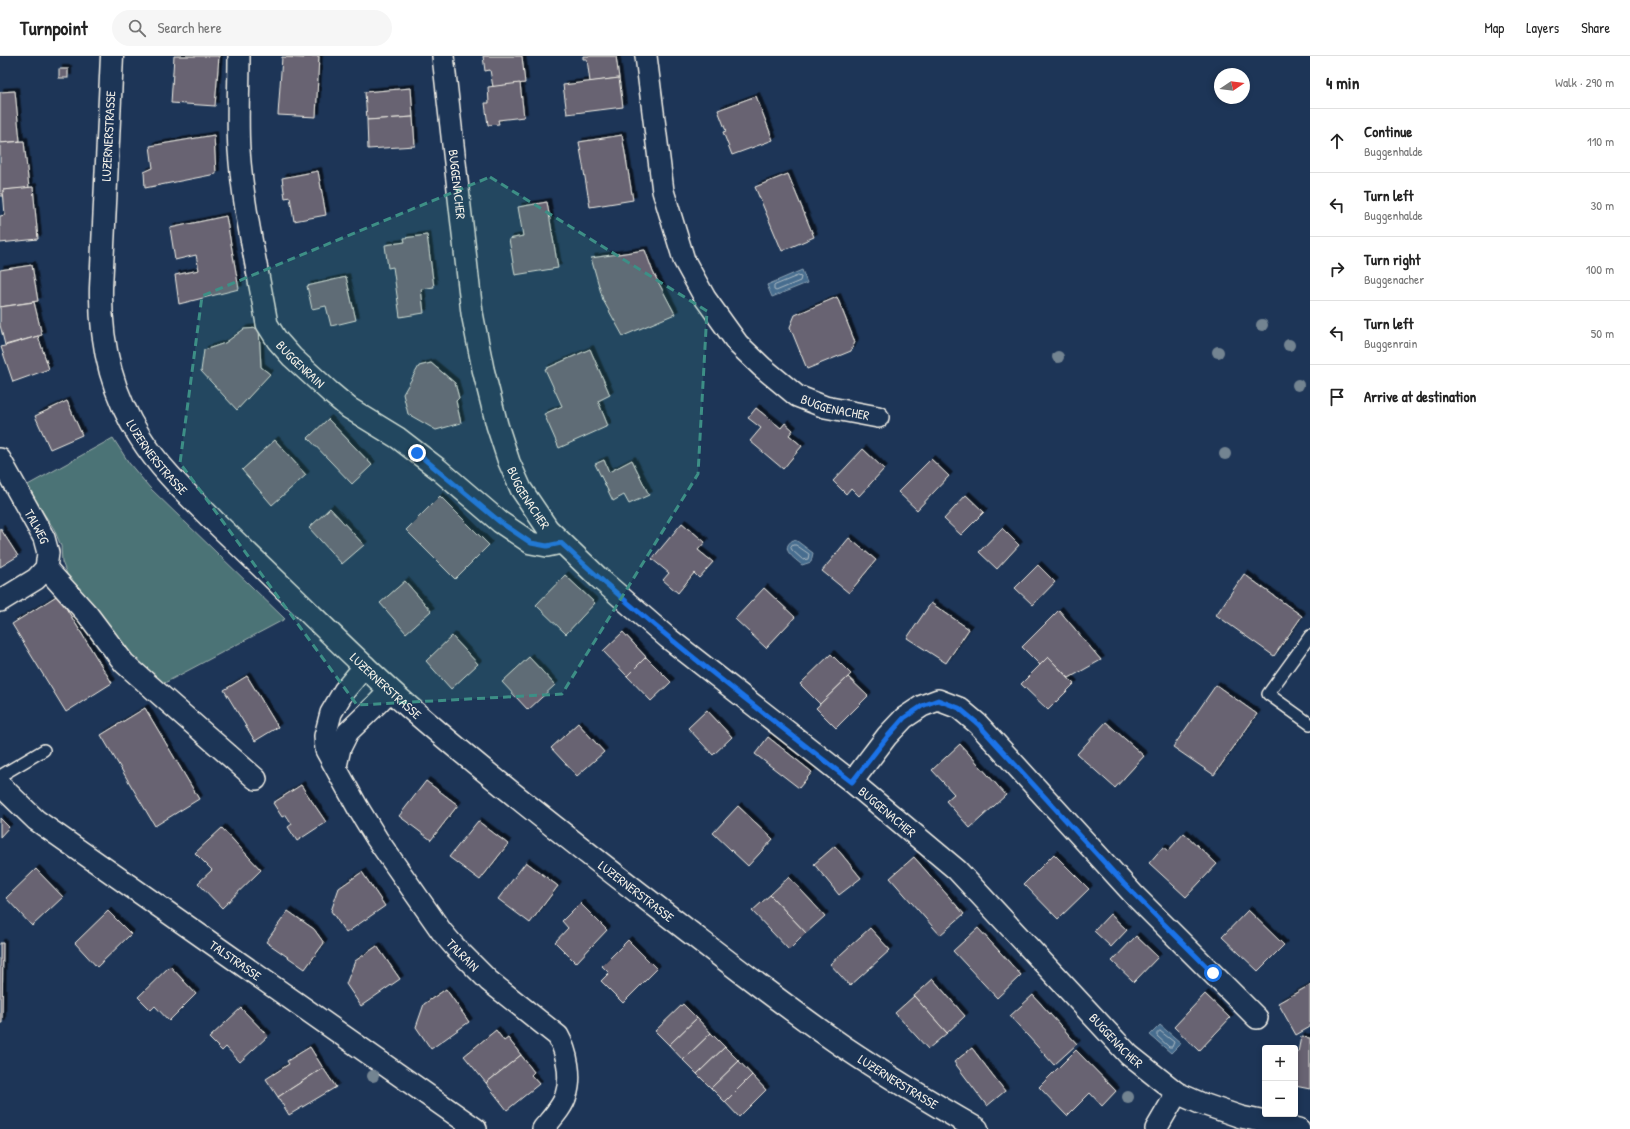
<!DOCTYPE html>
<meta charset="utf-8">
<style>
:root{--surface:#fff;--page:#f6f6f6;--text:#222;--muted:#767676;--line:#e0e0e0}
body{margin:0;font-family:"Patrick Hand",sans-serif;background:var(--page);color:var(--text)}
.controls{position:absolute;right:12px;bottom:12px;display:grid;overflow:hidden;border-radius:4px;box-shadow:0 2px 6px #0003}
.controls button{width:36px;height:36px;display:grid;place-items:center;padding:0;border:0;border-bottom:1px solid var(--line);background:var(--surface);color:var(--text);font:20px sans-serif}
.compass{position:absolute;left:1214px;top:12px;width:36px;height:36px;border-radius:50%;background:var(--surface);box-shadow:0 2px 6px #0003;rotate:77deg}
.stop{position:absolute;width:12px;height:12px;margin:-9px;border:3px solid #1a73e8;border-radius:50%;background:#fff}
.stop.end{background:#1a73e8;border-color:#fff;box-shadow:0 1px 4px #0008}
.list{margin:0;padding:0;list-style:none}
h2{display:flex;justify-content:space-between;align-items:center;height:52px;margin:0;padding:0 16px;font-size:17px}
h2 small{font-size:13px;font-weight:400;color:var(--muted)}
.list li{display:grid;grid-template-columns:26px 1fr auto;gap:12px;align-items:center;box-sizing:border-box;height:64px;padding:0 16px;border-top:1px solid var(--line)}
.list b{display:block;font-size:15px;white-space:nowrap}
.list p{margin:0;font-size:13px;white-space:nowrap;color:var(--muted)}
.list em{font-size:13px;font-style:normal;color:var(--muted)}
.icon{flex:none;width:22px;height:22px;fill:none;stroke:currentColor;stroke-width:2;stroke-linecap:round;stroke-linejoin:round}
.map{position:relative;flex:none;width:1310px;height:1073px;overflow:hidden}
header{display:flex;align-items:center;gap:24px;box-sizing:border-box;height:56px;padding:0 20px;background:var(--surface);border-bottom:1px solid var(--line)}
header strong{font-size:19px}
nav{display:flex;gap:22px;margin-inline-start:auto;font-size:14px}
.search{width:280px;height:36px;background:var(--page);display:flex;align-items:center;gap:10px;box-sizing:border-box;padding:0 14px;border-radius:22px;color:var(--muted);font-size:15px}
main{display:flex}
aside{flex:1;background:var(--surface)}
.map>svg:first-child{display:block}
.green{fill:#4c7376;stroke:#a0b2af}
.water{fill:#476d8f;stroke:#8ca2b3}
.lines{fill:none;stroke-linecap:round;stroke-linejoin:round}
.shore{stroke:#afbcc4;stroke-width:1}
.building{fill:#676472;stroke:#f4f1e8;filter:url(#shadow)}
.service-casing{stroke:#f4f1e8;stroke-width:14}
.minor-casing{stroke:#f4f1e8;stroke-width:24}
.secondary-casing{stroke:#f4f1e8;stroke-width:25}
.service{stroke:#1d3557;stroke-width:11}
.minor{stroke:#1d3557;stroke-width:21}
.secondary{stroke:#1d3557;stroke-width:22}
.tree{fill:#738491}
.route{stroke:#1a73e8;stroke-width:5}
.marked{fill:#3d8f86;fill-opacity:0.2;stroke:#3d8f86;stroke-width:3;stroke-dasharray:8 5;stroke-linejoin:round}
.labels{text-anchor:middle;stroke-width:3;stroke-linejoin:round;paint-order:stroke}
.street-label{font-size:13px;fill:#f4f1e8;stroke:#1d3557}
</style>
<header>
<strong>Turnpoint</strong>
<div class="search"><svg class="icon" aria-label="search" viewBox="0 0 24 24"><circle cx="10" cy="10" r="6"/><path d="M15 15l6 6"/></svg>Search here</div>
<nav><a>Map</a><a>Layers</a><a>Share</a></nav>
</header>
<main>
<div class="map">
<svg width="1310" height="1073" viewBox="0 0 1310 1073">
<defs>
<filter id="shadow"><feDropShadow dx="3.5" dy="-3.5" stdDeviation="0" flood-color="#0009"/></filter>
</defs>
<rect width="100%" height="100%" fill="#1d3557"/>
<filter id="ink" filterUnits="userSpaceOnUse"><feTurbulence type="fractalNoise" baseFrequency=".025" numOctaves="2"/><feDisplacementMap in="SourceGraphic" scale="8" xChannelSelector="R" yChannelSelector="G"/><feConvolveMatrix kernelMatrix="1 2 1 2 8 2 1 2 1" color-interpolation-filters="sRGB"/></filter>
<g filter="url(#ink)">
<!-- green -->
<path class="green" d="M113,382l16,25 21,25 135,131 -128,68 -39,-45 -51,-68 -5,-12 -1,-16 -7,-17 -28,-43z"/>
<!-- water -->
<g class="water">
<path d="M802,214l5,13 -35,14 -5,-12z"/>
<path d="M793,484l4,1 16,12 -2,9 -9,3c-8,-7 -23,-16 -9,-25z"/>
<path d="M1160,969l21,18 -10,10 -21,-18z"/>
</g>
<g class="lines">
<!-- shore -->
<g class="shore">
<path d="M798,220l3,1 -1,4 -24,10 -2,-1v-4z"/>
<path d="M793,489h3l13,9 -1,5 -5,1 -11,-10 -1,-2z"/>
<path d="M1160,975l14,11 -2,5h-3l-12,-11v-2z"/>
</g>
</g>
<!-- building -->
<g class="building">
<path d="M174,0h45l-4,50 -44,-3z"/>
<path d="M304,0h15l-3,61 -38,-2 4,-58 22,1z"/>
<path d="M483,0h39l3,27 -32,4 -3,-17 -5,1z"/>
<path d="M583,0h33l3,22 -29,4 -3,-23h-4z"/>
<rect x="59" y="13" width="9" height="9"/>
<path d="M619,22l4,29 -56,7 -4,-29z"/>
<path d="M520,27l4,34 -26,3 1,4 -11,1 -3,-22h4l-1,-16z"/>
<path d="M411,32l2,29 -46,3 -2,-28z"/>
<path d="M15,35l5,50 -20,2v-51z"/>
<path d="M756,40l17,44 -41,15 -9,-23 3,-1 -8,-21z"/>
<path d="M413,61l2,29 -47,3 -1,-29z"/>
<path d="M214,79l2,39 -71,14 -1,-16 9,-4 -3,-22z"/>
<path d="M622,79l11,65 -43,7 -11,-65z"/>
<path d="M24,85l5,47 -26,2v6h-3v-53z"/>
<path d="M318,115l8,44 -32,6 -4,-24 -5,1 -3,-20z"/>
<path d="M788,118l26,63 -32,14 -27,-64z"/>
<path d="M33,131l5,52 -38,4v-27l5,-1 -2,-25z"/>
<path d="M547,146l11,66 -43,7 -6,-36 14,-3 -5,-29z"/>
<path d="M226,160l13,73 -60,15 -4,-29 24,-5 -3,-15 -21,5 -5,-32z"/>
<path d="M427,179l7,52 -13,2 3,24 -24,4 -7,-50 -5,1 -3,-23 20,-3 -1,-4z"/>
<path d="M645,194l8,22 22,42 -52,22 -20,-36 -12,-42z"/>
<path d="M32,209l6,36 -38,6v-37z"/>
<path d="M346,221l10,43 -25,6 -5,-20 -14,3 -5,-23z"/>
<path d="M837,241l18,45 -4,9 -44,18 -17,-42 5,-12z"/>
<path d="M34,246l8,33 -37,10 -5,-20v-18z"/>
<path d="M259,272l2,39 9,7 -33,36 -36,-39 3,-21 21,-7 19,-14z"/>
<path d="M38,280l11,33 -36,13 -12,-35z"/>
<path d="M590,293l20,46 -12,6 10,25 -49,22 -15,-34 18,-8 -17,-37z"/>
<path d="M431,307l24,20 4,15 -3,3 5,22 -25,7 -28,-16 -5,-20 16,-28z"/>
<path d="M67,345l15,34 -32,14 -15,-33z"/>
<path d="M756,352l25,20 4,-5 8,7 -4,5 13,11 -19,23 -33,-28 11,-13 -13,-10z"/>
<path d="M328,363l44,46 -20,19 -44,-46z"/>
<path d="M275,384l31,35 -34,30 -30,-35z"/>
<path d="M863,393l21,20 -25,27 -8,-8 -5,6 -13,-13z"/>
<path d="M931,403l18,17 -32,34 -19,-18z"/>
<path d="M604,404l5,12 23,-12 17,35 -20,9 -5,-9 -11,6 -18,-37z"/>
<path d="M966,439l18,17 -23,23 -17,-16z"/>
<path d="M440,440l49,49 -34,34 -49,-49z"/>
<path d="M330,452l34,37 -22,19 -33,-36z"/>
<path d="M682,467l23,19 -7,8 15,12 -14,16 -5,-5 -16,20 -15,-13 6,-7 -17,-14z"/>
<path d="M0,472l18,28 -18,11z"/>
<path d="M1002,472l17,17 -22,24 -18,-17z"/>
<path d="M849,482l27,22 -27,33 -27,-22z"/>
<path d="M1038,509l17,17 -22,23 -18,-17z"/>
<path d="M1244,518l58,42 -28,40 -58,-41z"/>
<path d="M565,519l30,28 -29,31 -30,-29z"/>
<path d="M405,525l26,30 -25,22 -26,-30z"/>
<path d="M764,532l31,29 -29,31 -31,-29z"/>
<path d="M58,539l54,88 -46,29 -54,-88z"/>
<path d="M931,547l38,26 -23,34 -39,-25z"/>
<path d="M1059,554l42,50 -32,18 -21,-21 -8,8 -18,-18z"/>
<path d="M623,576l23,25 -19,19 -24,-25z"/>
<path d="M452,580l26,28 -27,25 -25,-28z"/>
<path d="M831,598l20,20 -31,30 -20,-20z"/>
<path d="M529,601l26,28 -27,25 -26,-28z"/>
<path d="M646,601l25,25 -20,19 -24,-25z"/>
<path d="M1048,601l26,27 -26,26 -27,-26z"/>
<path d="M247,620l31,51 -23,14 -31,-51z"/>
<path d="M848,621l20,19 -32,32 -20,-20z"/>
<path d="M1216,629l41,29 -43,61 -41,-28z"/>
<path d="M145,652l54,91 -44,27 -54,-91z"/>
<path d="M707,654l25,27 -19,18 -25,-27z"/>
<path d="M1106,666l38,34 -29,32 -38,-34z"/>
<path d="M578,667l26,29 -27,24 -26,-28z"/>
<path d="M768,681l44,35 -13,16 -44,-34z"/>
<path d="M960,688l46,51 -36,33 -24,-27 8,-7 -22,-24z"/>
<path d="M426,725l32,24 -27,35 -32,-24z"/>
<path d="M301,729l25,37 -29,19 -9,-14 4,-3 -6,-9 -4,2 -9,-14z"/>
<path d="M738,750l35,33 -25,27 -35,-33z"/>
<path d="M0,762l9,9 -9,10z"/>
<path d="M478,765l30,23 -28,36 -31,-23z"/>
<path d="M222,772l39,42 -39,38 -24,-25 14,-13 -17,-17z"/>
<path d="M1184,777l33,31 -31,33 -37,-34 14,-16 5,4z"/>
<path d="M835,790l26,32 -22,17 -25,-31z"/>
<path d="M1054,798l35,35 -31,30 -34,-35z"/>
<path d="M914,801l50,57 -24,21 -50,-57z"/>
<path d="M526,806l32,24 -28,37 -32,-24z"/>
<path d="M36,813l27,28 -31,29 -26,-28z"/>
<path d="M362,816l23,34 -39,27 -15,-22 8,-23z"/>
<path d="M789,821l36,39 -19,17 -36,-38z"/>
<path d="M770,839l36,38 -17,17 -37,-39z"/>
<path d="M580,847l27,27 -31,33 -21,-21 13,-14 -6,-7z"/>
<path d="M1248,854l36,35 -26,26 -36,-34z"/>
<path d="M108,855l23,23 -34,33 -22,-24z"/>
<path d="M288,855l26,18 10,14 -19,26 -39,-27z"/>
<path d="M1110,858l17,16 -16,17 -17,-16z"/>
<path d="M870,872l20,22 -40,36 -20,-22z"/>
<path d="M978,872l43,47 -24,23 -44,-47z"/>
<path d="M1136,880l22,21 -24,25 -22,-21z"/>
<path d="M628,884l29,29 -34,34 -22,-22 8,-8 -7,-7z"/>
<path d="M0,887h3l-1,80h-2z"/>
<path d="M377,890l23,33 -39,27 -15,-22 9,-23z"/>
<path d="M170,910l26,28 -27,27 -14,-15 -4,4 -13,-13z"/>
<path d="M933,923l32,37 -18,17 -33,-37z"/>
<path d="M1310,929v42l-14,8 -18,-32z"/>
<path d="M446,933l23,33 -38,27 -15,-22 8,-23z"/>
<path d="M1205,938l25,24 -31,33 -25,-24z"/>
<path d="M1033,939l44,49 -23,21 -44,-49z"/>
<path d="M914,940l33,37 -19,16 -33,-36z"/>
<path d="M683,948l14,14 -28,27 -14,-14z"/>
<path d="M241,952l27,28 -28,26 -14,-15 -4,4 -13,-13z"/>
<path d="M697,962l14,15 -28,27 -14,-15z"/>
<path d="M496,974l8,11 4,-3 13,17 -35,28 -22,-27z"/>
<path d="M711,977l14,14 -28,27 -14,-14z"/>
<path d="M1301,981l9,1v51l-15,-3v-34h3z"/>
<path d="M310,991l13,21 -45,29 -12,-18 23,-15 -2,-3z"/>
<path d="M725,991l14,14 -28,27 -14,-14z"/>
<path d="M972,992l33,43 -18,15 -33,-44z"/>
<path d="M1076,994l40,41 -14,15 -12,-13 -23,23 -28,-29z"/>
<path d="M521,999l13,17 -3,3 8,9 -32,26 -21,-27z"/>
<path d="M739,1005l13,14 -27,27 -14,-14z"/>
<path d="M323,1012l13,19 -47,28 -11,-18z"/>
<path d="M752,1019l14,15 -27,27 -14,-15z"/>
</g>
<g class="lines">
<!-- service casing -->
<g class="service-casing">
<g id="service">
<path d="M1310,580l-42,58 42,30"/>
<path d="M0,720l44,-26"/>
</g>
</g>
<!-- minor casing -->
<g class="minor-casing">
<g id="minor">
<path id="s1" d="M239,0c0,31 -2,63 0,94 4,58 18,116 28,174l10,16 15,17 38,35 19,16 49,30 39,30 63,54 31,21 16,3 14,-3"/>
<path id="s2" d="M443,0l29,257 11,56 14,56 12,37 12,27 27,40 51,49 69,60 184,144 105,88 172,185 48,38"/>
<path id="s3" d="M646,0l17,135 21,69 21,38 33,46 24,23 35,29 28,11 53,10"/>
<path id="s4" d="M0,403l44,79 4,15 -2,15 -10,11 -36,22"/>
<path d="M46,512l42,47 36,48 132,116"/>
<path id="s5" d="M365,610l-21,25 -13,22 -6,23 1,14 32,58 19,31 65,93 13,15 34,34 69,55c9,16 14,41 8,59 -3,12 -15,24 -23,34"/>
<path d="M336,710l4,-18 8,-16 31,-30 11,-12"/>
<path d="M852,726l35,-46 17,-18 18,-12 16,-6 21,8 19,16 157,172 122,122"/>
<path id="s6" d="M0,729l36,35 440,309"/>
<path d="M1156,1073l21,-36 23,10 41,14 58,12"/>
</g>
</g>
<!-- secondary casing -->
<g class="secondary-casing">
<g id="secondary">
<path id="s7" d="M112,0l-11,232c-1,53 9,103 39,149 20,32 47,57 74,84 27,26 54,52 81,78 38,37 75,74 114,108 79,69 161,133 244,197 63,48 125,98 191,143 43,29 88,56 133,82"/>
</g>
</g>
<!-- service -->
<use href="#service" class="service"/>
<!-- minor -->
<use href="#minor" class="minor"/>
<!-- secondary -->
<use href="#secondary" class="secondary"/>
</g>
<!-- trees -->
<g class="tree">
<circle cx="1262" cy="269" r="6"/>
<circle cx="1289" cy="289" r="6"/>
<circle cx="1218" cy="296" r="6"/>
<circle cx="1058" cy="301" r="6"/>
<circle cx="1298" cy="329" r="6"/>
<circle cx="1225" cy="398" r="6"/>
<circle cx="373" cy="1020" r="6"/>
<circle cx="1128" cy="1041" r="6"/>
</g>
</g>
<g class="lines" filter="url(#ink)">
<!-- route -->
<path class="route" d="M417,397l83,69 31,21 16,3 14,-3c92,86 192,162 291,239l36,-46 16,-18 18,-12 16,-6 21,8 19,16 146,160 89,89"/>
</g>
<!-- marked area -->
<path class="marked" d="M490,121l217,134 -9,163 -136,220 -205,11 -177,-242 22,-167z"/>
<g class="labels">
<!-- street labels -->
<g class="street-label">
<text transform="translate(108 80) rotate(-87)" y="5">LUZERNERSTRASSE</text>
<text dy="5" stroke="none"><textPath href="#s2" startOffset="129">BUGGENACHER</textPath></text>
<text dy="5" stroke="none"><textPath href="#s1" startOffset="323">BUGGENRAIN</textPath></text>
<text dy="5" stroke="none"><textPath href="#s3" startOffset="427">BUGGENACHER</textPath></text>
<text dy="5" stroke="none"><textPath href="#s7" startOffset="415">LUZERNERSTRASSE</textPath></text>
<text dy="5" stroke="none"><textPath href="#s2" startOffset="453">BUGGENACHER</textPath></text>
<text dy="5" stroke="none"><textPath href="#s4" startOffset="77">TALWEG</textPath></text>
<text dy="5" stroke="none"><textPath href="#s7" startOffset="739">LUZERNERSTRASSE</textPath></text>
<text dy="5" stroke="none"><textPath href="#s2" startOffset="932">BUGGENACHER</textPath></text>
<text dy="5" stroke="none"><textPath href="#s7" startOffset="1063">LUZERNERSTRASSE</textPath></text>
<text dy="5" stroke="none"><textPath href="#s5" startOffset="343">TALRAIN</textPath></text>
<text dy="5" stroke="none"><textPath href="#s6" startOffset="294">TALSTRASSE</textPath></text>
<text dy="5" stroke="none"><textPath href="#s2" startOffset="1256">BUGGENACHER</textPath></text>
<text dy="5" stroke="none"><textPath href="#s7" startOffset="1387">LUZERNERSTRASSE</textPath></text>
</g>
</g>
</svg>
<div class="controls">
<button>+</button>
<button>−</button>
</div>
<svg class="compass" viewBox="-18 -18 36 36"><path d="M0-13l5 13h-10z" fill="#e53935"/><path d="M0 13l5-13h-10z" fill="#767676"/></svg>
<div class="stop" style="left:1213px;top:917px"></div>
<div class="stop end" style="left:417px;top:397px"></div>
</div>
<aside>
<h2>4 min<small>Walk · 290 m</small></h2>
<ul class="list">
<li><svg class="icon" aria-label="ahead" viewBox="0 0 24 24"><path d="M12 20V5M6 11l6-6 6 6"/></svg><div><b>Continue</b><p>Buggenhalde</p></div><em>110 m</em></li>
<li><svg class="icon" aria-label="left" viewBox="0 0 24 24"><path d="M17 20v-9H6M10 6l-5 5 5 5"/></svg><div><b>Turn left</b><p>Buggenhalde</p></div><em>30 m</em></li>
<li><svg class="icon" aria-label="right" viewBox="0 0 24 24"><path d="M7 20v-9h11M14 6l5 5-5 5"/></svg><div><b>Turn right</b><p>Buggenacher</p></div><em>100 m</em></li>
<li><svg class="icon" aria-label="left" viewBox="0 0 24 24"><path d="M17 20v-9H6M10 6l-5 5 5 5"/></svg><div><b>Turn left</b><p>Buggenrain</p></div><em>50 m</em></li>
<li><svg class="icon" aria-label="arrive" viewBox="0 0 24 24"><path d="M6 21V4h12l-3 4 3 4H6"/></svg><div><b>Arrive at destination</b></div></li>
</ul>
</aside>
</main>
